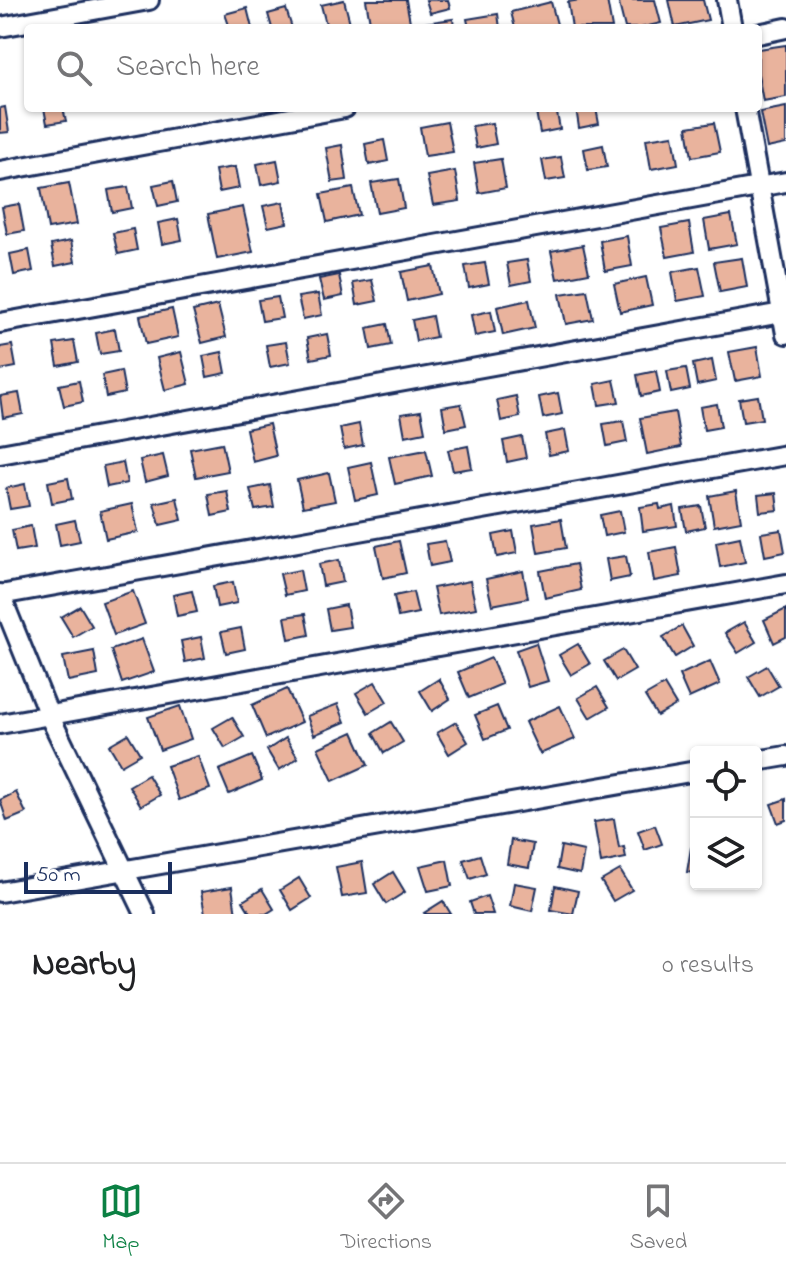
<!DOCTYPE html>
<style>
:root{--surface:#fff;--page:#f6f6f6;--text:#202124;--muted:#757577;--line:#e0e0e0;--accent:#0b8043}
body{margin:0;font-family:"Indie Flower",sans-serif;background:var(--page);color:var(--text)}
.controls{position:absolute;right:24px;bottom:24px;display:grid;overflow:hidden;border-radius:8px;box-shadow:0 2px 6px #0004}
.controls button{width:72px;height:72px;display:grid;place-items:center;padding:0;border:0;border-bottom:2px solid var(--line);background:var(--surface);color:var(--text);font:40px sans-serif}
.scale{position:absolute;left:24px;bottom:20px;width:148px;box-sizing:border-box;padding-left:8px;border:4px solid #1b2f5e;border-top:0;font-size:22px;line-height:28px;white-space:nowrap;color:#1b2f5e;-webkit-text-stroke:6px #fff;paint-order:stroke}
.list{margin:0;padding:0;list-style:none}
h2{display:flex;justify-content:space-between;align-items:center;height:104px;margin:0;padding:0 32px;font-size:34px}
h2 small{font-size:26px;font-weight:400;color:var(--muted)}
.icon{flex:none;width:44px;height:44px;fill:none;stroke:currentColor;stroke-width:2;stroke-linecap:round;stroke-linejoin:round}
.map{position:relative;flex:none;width:786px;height:914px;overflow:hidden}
.search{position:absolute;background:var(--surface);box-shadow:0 2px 6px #0004;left:24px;right:24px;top:24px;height:88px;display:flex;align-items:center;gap:20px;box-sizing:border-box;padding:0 28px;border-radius:8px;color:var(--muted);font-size:30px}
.sheet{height:248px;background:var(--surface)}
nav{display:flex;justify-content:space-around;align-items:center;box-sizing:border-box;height:112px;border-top:2px solid var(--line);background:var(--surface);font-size:22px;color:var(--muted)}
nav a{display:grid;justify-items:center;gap:4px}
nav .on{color:var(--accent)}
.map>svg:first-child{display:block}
.building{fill:#e9b39d;stroke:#1b2f5e;stroke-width:2}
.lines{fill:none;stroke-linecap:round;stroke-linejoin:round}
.minor-casing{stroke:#1b2f5e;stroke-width:24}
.minor{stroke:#fff;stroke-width:18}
</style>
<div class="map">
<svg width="786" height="914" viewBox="0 0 786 914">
<rect width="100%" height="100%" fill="#fff"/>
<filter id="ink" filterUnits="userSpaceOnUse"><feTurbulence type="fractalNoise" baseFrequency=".0125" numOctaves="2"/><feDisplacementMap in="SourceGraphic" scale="16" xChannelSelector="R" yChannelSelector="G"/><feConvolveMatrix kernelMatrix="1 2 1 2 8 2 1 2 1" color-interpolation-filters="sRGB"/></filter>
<g filter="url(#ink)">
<!-- building -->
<g class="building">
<path d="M344,0l6,23 -23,5 -6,-23z"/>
<path d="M366,0h40l4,22 -39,6z"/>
<path d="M426,0h22l2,8 -20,5z"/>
<path d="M580,0h27l5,28h-40l-4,-26z"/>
<path d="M618,0h37l6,23 -21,5h-15z"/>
<path d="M669,0h34l5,20 -33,7z"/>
<path d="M551,2l7,26h-43l-4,-16z"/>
<path d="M247,8l5,20h-22l-5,-14z"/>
<path d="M286,9l6,19h-20l-4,-14z"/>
<path d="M498,14l2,14h-31l-2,-9z"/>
<path d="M453,19l1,9h-37v-4z"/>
<path d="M786,45v52l-23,4 -5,-27v-25z"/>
<path d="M5,107l4,25 -9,1v-25z"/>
<path d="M786,107v37l-19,4 -7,-36z"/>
<path d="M44,108h19l3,13 -19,3z"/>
<path d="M556,108l4,21 -20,4 -4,-21z"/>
<path d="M576,108h20l3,16 -20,4z"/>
<path d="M447,122l6,30 -28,4 -5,-29z"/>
<path d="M492,123l4,21 -20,4 -4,-22z"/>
<path d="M714,123l6,29 -28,5 -5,-30z"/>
<path d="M673,135l5,29 -27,5 -5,-30z"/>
<path d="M384,140l4,21 -19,4 -4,-21z"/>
<path d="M342,145l5,35 -15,2 -6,-34z"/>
<path d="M603,145l4,22 -19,3 -4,-21z"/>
<path d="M561,157l4,21 -19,3 -4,-21z"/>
<path d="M501,159l5,29 -27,5 -5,-30z"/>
<path d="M277,160l4,21 -20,4 -4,-21z"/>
<path d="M235,167l4,21 -20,4 -4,-22z"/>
<path d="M455,171l5,30 -27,4 -6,-29z"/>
<path d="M399,179l5,29 -27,5 -6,-30z"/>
<path d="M173,181l4,21 -19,4 -5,-21z"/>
<path d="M69,183l8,41 -29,5 -7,-41z"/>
<path d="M128,187l4,21 -20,4 -4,-22z"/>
<path d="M353,188l6,27 -32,7 -6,-28z"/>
<path d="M283,202l4,21 -19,4 -5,-21z"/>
<path d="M19,204l5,27 -17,3 -5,-27z"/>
<path d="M243,207l10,45 -36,7 -9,-45z"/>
<path d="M731,215l6,29 -28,5 -5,-29z"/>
<path d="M178,219l4,21 -20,4 -4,-21z"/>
<path d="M689,223l5,29 -27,5 -6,-29z"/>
<path d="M133,229l4,21 -19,4 -5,-21z"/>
<path d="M627,236l5,30 -27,5 -5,-30z"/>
<path d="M71,241l4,21 -20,4 -4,-21z"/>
<path d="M583,245l6,28 -32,6 -6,-28z"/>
<path d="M29,250l4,21 -19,4 -4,-21z"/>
<path d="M742,258l5,29 -27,5 -6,-30z"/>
<path d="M527,260l4,21 -20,4 -4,-22z"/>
<path d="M485,263l4,21 -20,4 -4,-22z"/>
<path d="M433,266l6,28 -32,7 -6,-29z"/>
<path d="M699,267l6,29 -28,5 -5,-29z"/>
<path d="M339,275l4,21 -19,4 -5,-21z"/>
<path d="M646,277l6,28 -32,7 -6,-28z"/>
<path d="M372,280l5,21 -20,4 -4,-22z"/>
<path d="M587,290l6,29 -27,5 -6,-30z"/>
<path d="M318,294l4,21 -19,4 -5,-22z"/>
<path d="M278,297l4,21 -20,3 -4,-21z"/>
<path d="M529,300l6,28 -32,7 -6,-28z"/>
<path d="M218,305l8,32 -24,6 -9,-32z"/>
<path d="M172,309l6,28 -32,7 -6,-28z"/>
<path d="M491,311l4,21 -20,4 -4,-21z"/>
<path d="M432,316l4,21 -20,4 -4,-21z"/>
<path d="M387,324l4,21 -20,4 -4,-21z"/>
<path d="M115,329l4,22 -19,3 -4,-21z"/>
<path d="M327,334l4,21 -20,4 -4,-21z"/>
<path d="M74,341l4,21 -20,4 -4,-22z"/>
<path d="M286,342l4,21 -20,4 -4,-22z"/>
<path d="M12,345l4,22 -16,3v-23z"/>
<path d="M757,347l5,29 -27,5 -6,-29z"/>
<path d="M181,352l8,32 -24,6 -8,-32z"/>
<path d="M222,352l4,21 -19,4 -4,-21z"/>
<path d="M712,360l4,21 -19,4 -4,-21z"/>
<path d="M686,368l4,21 -19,4 -4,-22z"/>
<path d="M121,371l4,22 -19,4 -4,-22z"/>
<path d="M656,371l4,21 -19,4 -4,-21z"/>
<path d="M614,380l5,22 -20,3 -4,-21z"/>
<path d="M79,381l4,21 -19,4 -5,-21z"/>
<path d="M19,393l4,21 -20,4 -3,-22z"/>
<path d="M558,393l4,21 -19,4 -4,-21z"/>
<path d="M516,396l4,21 -19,4 -4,-21z"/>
<path d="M758,396l4,23 -19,3 -4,-23z"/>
<path d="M461,404l5,21 -20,4 -4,-22z"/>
<path d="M717,404l4,23 -17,3 -4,-23z"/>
<path d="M421,411l4,21 -20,4 -4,-22z"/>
<path d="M675,412l6,35 -34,7 -7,-36z"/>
<path d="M623,421l4,21 -20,4 -4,-22z"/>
<path d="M269,424l7,32 -23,6 -7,-33z"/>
<path d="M359,424l4,21 -19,4 -4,-21z"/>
<path d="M565,430l4,21 -20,4 -4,-21z"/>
<path d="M522,437l4,21 -19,4 -4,-21z"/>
<path d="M222,443l6,28 -32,6 -6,-28z"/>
<path d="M468,446l4,22 -19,3 -5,-21z"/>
<path d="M426,450l6,26 -37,8 -6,-27z"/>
<path d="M163,455l5,21 -23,6 -5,-22z"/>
<path d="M123,462l4,21 -20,4 -4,-21z"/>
<path d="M371,462l7,33 -23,5 -7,-33z"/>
<path d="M329,473l6,28 -32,6 -6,-27z"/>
<path d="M68,478l4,21 -20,4 -4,-21z"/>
<path d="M25,484l4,22 -19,3 -4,-21z"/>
<path d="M270,485l4,22 -19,3 -5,-21z"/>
<path d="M227,491l4,21 -19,4 -4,-22z"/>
<path d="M736,491l5,30 -27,5 -5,-30z"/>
<path d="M776,493l2,17 -18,2 -2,-17z"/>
<path d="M177,498l5,22 -22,5 -6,-22z"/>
<path d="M132,504l6,28 -32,7 -6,-28z"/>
<path d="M659,504l1,5 14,-3 3,20 -34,5 -3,-24z"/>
<path d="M701,506l4,21 -19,4 -4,-22z"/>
<path d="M620,511l4,21 -20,4 -4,-21z"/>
<path d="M561,519l5,29 -28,5 -5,-29z"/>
<path d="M75,520l5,21 -20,4 -4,-21z"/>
<path d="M31,526l4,22 -19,3 -4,-21z"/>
<path d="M781,530l4,22 -20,4 -4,-23z"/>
<path d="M513,531l4,22 -20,4 -4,-22z"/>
<path d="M740,537l5,25 -25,5 -4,-25z"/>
<path d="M399,541l7,32 -23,5 -7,-32z"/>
<path d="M445,541l5,21 -20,4 -4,-22z"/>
<path d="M676,547l5,29 -27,5 -5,-29z"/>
<path d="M626,556l4,21 -20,4 -4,-22z"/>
<path d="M339,560l4,22 -20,4 -4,-22z"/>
<path d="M576,564l5,26 -36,8 -5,-27z"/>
<path d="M300,570l4,21 -19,4 -5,-21z"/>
<path d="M523,571l5,27 -36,7 -6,-26z"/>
<path d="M470,581l6,27 -37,7 -6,-27z"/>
<path d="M233,582l4,21 -20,4 -4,-21z"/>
<path d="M133,591l12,33 -31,11 -12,-33z"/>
<path d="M192,591l5,21 -20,4 -4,-21z"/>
<path d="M413,592l5,21 -20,4 -4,-21z"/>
<path d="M346,605l4,22 -20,3 -4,-21z"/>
<path d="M80,606l12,20 -19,11 -12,-20z"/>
<path d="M786,609v28l-12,6 -10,-23z"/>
<path d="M305,614l4,21 -20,4 -4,-22z"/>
<path d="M744,622l12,20 -18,11 -13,-20z"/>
<path d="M682,626l11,20 -18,11 -12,-20z"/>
<path d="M241,628l4,21 -19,4 -5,-21z"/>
<path d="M201,637l4,21 -20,4 -4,-21z"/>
<path d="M142,639l12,33 -32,11 -11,-33z"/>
<path d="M536,643l12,38 -20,6 -12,-37z"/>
<path d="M578,644l12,20 -19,11 -12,-20z"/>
<path d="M623,650l12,20 -19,11 -12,-20z"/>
<path d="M94,651l4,24 -30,6 -5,-24z"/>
<path d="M491,658l11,26 -33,14 -11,-26z"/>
<path d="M710,661l10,23 -31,14 -10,-23z"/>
<path d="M767,666l12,20 -19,11 -12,-20z"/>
<path d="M439,679l11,20 -18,12 -12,-20z"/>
<path d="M375,682l12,20 -19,11 -12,-20z"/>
<path d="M664,685l12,20 -19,11 -12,-20z"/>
<path d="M597,687l12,20 -19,11 -12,-20z"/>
<path d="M287,689l15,33 -36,16 -14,-33z"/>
<path d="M338,704l7,18 -31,13 -7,-19z"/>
<path d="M180,706l11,33 -31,11 -12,-33z"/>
<path d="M497,706l10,24 -22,9 -10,-24z"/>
<path d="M560,706l15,33 -35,15 -15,-32z"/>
<path d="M232,717l12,20 -19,11 -12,-20z"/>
<path d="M391,722l12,20 -19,11 -11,-20z"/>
<path d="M456,722l12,20 -19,12 -12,-21z"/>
<path d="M353,732l15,33 -35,16 -15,-33z"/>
<path d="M128,734l12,20 -19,11 -12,-20z"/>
<path d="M286,738l12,20 -19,12 -12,-20z"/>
<path d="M198,756l12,33 -31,11 -12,-34z"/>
<path d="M252,756l10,24 -33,14 -10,-24z"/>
<path d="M148,775l12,20 -19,11 -12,-20z"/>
<path d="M16,792l10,21 -19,8 -7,-21z"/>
<path d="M786,799v21l-8,3 -7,-19z"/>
<path d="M614,819l5,29 5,-1 2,11 -25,5 -7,-41z"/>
<path d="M655,825l7,19 -17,6 -7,-19z"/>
<path d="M511,840l22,4 -4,24 -22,-4z"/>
<path d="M561,846l23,5 -4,23 -23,-5z"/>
<path d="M691,848l5,1v24l-9,-1z"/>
<path d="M480,855l6,19 -16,5 -7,-19z"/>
<path d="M447,860l5,26 -24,5 -8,-25z"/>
<path d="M362,862l5,31 -25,4 -6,-30z"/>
<path d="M620,870l12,20 -19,11 -12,-20z"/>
<path d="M393,872l12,20 -19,12 -12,-20z"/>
<path d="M299,878l12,20 -19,12 -12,-20z"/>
<path d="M514,883l23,4 -5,24 -22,-5z"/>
<path d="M555,886l23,5 -5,23 -22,-4z"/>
<path d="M232,887l4,27h-31l-4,-22z"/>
<path d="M262,889l12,20 -8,5h-15l-8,-13z"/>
<path d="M487,896l6,18h-19l-4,-12z"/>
<path d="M443,901l8,13h-26l-1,-1z"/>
</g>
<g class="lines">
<!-- minor casing -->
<g class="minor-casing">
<g id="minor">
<path d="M727,0l5,28"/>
<path d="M0,27l149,-27"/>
<path d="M758,34l28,-6"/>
<path d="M745,108l41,226"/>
<path d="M0,171l345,-63"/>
<path d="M0,323l786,-141"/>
<path d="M0,454l782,-141"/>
<path d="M0,594l49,121 96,199"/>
<path d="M0,595l786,-140"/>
<path d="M0,724l786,-140"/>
<path d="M756,761l30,-5"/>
<path d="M0,892l696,-121"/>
</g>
</g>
<!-- minor -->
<use href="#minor" class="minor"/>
</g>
</g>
</svg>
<div class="controls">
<button><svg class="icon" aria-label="locate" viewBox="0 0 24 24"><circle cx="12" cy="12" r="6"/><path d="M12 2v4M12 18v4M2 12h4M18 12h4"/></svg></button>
<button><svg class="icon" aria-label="layers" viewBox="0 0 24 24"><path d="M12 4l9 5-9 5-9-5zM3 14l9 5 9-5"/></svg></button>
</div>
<div class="scale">50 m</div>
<div class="search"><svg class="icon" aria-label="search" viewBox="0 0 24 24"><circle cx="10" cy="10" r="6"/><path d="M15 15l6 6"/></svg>Search here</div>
</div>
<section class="sheet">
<h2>Nearby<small>0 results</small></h2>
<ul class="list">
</ul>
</section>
<nav>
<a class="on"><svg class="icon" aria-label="map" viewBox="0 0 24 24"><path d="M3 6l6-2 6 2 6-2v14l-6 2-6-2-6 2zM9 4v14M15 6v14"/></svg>Map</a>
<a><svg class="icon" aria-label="directions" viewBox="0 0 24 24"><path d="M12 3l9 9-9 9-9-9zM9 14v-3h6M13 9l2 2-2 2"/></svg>Directions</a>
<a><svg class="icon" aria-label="saved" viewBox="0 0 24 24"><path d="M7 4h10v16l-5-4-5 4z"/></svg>Saved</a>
</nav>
